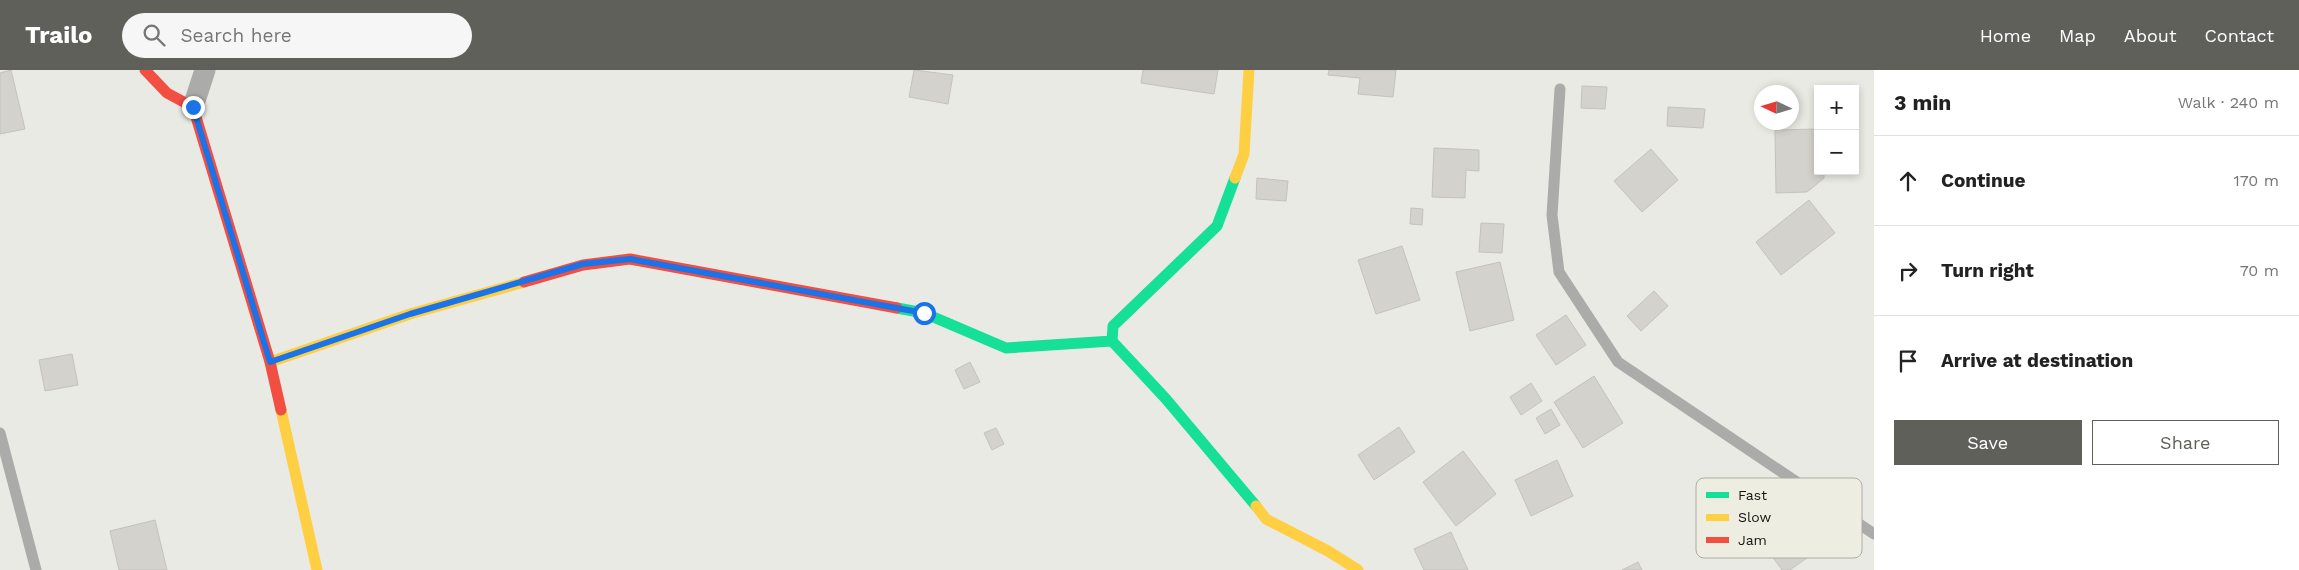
<!DOCTYPE html>
<meta charset="utf-8">
<style>
:root{--surface:#fff;--page:#f6f6f6;--text:#222;--muted:#767676;--line:#e0e0e0;--accent:#60605b}
body{margin:0;font-family:"Work Sans",sans-serif;background:var(--page);color:var(--text)}
.controls{position:absolute;right:15px;top:15px;display:grid;overflow:hidden;border-radius:0px;box-shadow:0 2px 8px #0003}
.controls button{width:45px;height:45px;display:grid;place-items:center;padding:0;border:0;border-bottom:1px solid var(--line);background:var(--surface);color:var(--text);font:25px sans-serif}
.compass{position:absolute;left:1754px;top:15px;width:45px;height:45px;border-radius:50%;background:var(--surface);box-shadow:0 2px 8px #0003;rotate:274deg}
.stop{position:absolute;width:15px;height:15px;margin:-11px;border:4px solid #1a73e8;border-radius:50%;background:#fff}
.stop.end{background:#1a73e8;border-color:#fff;box-shadow:0 1px 5px #0008}
.list{margin:0;padding:0;list-style:none}
h2{display:flex;justify-content:space-between;align-items:center;height:65px;margin:0;padding:0 20px;font-size:21px}
h2 small{font-size:16px;font-weight:400;color:var(--muted)}
.list li{display:grid;grid-template-columns:32px 1fr auto;gap:15px;align-items:center;box-sizing:border-box;height:90px;padding:0 20px;border-top:1px solid var(--line)}
.list b{display:block;font-size:19px;white-space:nowrap}
.list em{font-size:16px;font-style:normal;color:var(--muted)}
.actions{display:flex;gap:10px;padding:15px 20px}
.actions a{flex:1;padding:11px 0;border:1px solid var(--accent);border-radius:0px;text-align:center;font-size:18px;color:var(--accent)}
.actions .main{background:var(--accent);color:#fff}
.icon{flex:none;width:28px;height:28px;fill:none;stroke:currentColor;stroke-width:2;stroke-linecap:round;stroke-linejoin:round}
.map{position:relative;flex:none;width:1874px;height:500px;overflow:hidden}
header{display:flex;align-items:center;gap:30px;box-sizing:border-box;height:70px;padding:0 25px;background:var(--accent);color:#fff}
header strong{font-size:24px}
nav{display:flex;gap:28px;margin-inline-start:auto;font-size:18px}
.search{width:350px;height:45px;background:var(--page);display:flex;align-items:center;gap:12px;box-sizing:border-box;padding:0 18px;border-radius:28px;color:var(--muted);font-size:19px}
main{display:flex}
aside{flex:1;background:var(--surface)}
.map>svg:first-child{display:block}
.building{fill:#d3d2cd;stroke:#c3c2be}
.lines{fill:none;stroke-linecap:round;stroke-linejoin:round}
.lane{stroke:#ababa9;stroke-width:11}
.street{stroke:#ababa9;stroke-width:21}
.fast{stroke:#16e098;stroke-width:11}
.slow{stroke:#ffcf43;stroke-width:11}
.jam{stroke:#f24e42;stroke-width:11}
.route{stroke:#1a73e8;stroke-width:6}
.key{fill:#edede1;stroke:#acaca3;stroke-width:1}
.key-label{font-size:14px;fill:#151511}
</style>
<header>
<strong>Trailo</strong>
<div class="search"><svg class="icon" aria-label="search" viewBox="0 0 24 24"><circle cx="10" cy="10" r="6"/><path d="M15 15l6 6"/></svg>Search here</div>
<nav><a>Home</a><a>Map</a><a>About</a><a>Contact</a></nav>
</header>
<main>
<div class="map">
<svg width="1874" height="500" viewBox="0 0 1874 500">
<rect width="100%" height="100%" fill="#eaeae4"/>
<!-- building -->
<g class="building">
<path d="M11,0l14,59 -25,5v-61z"/>
<path d="M914,0l39,5 -5,29 -39,-7z"/>
<path d="M1143,0h75l-4,24 -73,-11z"/>
<path d="M1329,0h67l-3,27 -35,-3 2,-16 -32,-3z"/>
<path d="M1582,16l25,1 -2,22 -24,-1z"/>
<path d="M1668,37l37,2 -2,19 -36,-2z"/>
<path d="M1818,59v42h6v7l-17,14 -31,1 -1,-63z"/>
<path d="M1434,78l45,2v21l-13,-1 -1,28 -33,-1z"/>
<path d="M1651,79l27,31 -36,32 -28,-31z"/>
<path d="M1257,108l31,3 -2,20 -30,-2z"/>
<path d="M1809,130l26,33 -54,42 -25,-33z"/>
<path d="M1411,138l12,1 -1,16 -12,-1z"/>
<path d="M1481,153l23,1 -2,29 -23,-1z"/>
<path d="M1402,176l18,54 -44,14 -18,-54z"/>
<path d="M1500,192l14,58 -44,11 -14,-59z"/>
<path d="M1654,221l14,15 -27,25 -14,-15z"/>
<path d="M1566,245l20,30 -30,20 -20,-30z"/>
<path d="M72,284l6,31 -33,6 -6,-31z"/>
<path d="M970,292l10,20 -16,7 -9,-19z"/>
<path d="M1594,306l29,47 -40,25 -29,-46z"/>
<path d="M1531,313l11,18 -21,14 -11,-18z"/>
<path d="M1551,339l9,16 -15,9 -9,-16z"/>
<path d="M1399,357l16,25 -41,28 -16,-25z"/>
<path d="M996,358l8,16 -12,6 -8,-17z"/>
<path d="M1463,381l33,43 -40,32 -33,-44z"/>
<path d="M1557,390l16,36 -42,20 -16,-36z"/>
<path d="M1802,442l23,33 -35,25h-8l-21,-29z"/>
<path d="M155,450l12,50h-48l-9,-39z"/>
<path d="M1451,462l17,38h-44l-10,-21z"/>
<path d="M1638,492l4,8h-20z"/>
</g>
<g class="lines">
<!-- lane -->
<g class="lane">
<path d="M1560,19l-8,126 7,57 59,90 256,172"/>
<path d="M0,363l36,137"/>
</g>
<!-- street -->
<path class="street" d="M193,37l12,-37"/>
<!-- fast -->
<g class="fast">
<path d="M897,238l27,5 82,35 106,-7 1,-15 104,-100 18,-48"/>
<path d="M1112,271l54,58 90,107"/>
</g>
<!-- slow -->
<g class="slow">
<path d="M1235,108l9,-24 5,-84"/>
<path d="M270,292l140,-48 114,-32"/>
<path d="M281,340l36,160"/>
<path d="M1256,436l10,13 62,32 30,19"/>
</g>
<!-- jam -->
<g class="jam">
<path d="M145,0l22,23 26,14 77,255 11,48"/>
<path d="M524,212l59,-17 47,-6 267,49"/>
</g>
</g>
<g class="lines">
<!-- route -->
<path class="route" d="M193,37l77,255 140,-48 173,-50 47,-5 294,54"/>
</g>
<!-- legend -->
<rect x="1696" y="408" width="166" height="80" rx="8" class="key"/>
<rect x="1706" y="422" width="23" height="6" fill="#16e098"/>
<rect x="1706" y="444" width="23" height="7" fill="#ffcf43"/>
<rect x="1706" y="467" width="23" height="6" fill="#f24e42"/>
<g class="key-label">
<text x="1738" y="430">Fast</text>
<text x="1738" y="452">Slow</text>
<text x="1738" y="475">Jam</text>
</g>
</svg>
<div class="controls">
<button>+</button>
<button>−</button>
</div>
<svg class="compass" viewBox="-18 -18 36 36"><path d="M0-13l5 13h-10z" fill="#e53935"/><path d="M0 13l5-13h-10z" fill="#767676"/></svg>
<div class="stop" style="left:924px;top:243px"></div>
<div class="stop end" style="left:193px;top:37px"></div>
</div>
<aside>
<h2>3 min<small>Walk · 240 m</small></h2>
<ul class="list">
<li><svg class="icon" aria-label="ahead" viewBox="0 0 24 24"><path d="M12 20V5M6 11l6-6 6 6"/></svg><div><b>Continue</b></div><em>170 m</em></li>
<li><svg class="icon" aria-label="right" viewBox="0 0 24 24"><path d="M7 20v-9h11M14 6l5 5-5 5"/></svg><div><b>Turn right</b></div><em>70 m</em></li>
<li><svg class="icon" aria-label="arrive" viewBox="0 0 24 24"><path d="M6 21V4h12l-3 4 3 4H6"/></svg><div><b>Arrive at destination</b></div></li>
</ul>
<div class="actions"><a class="main">Save</a><a>Share</a></div>
</aside>
</main>
